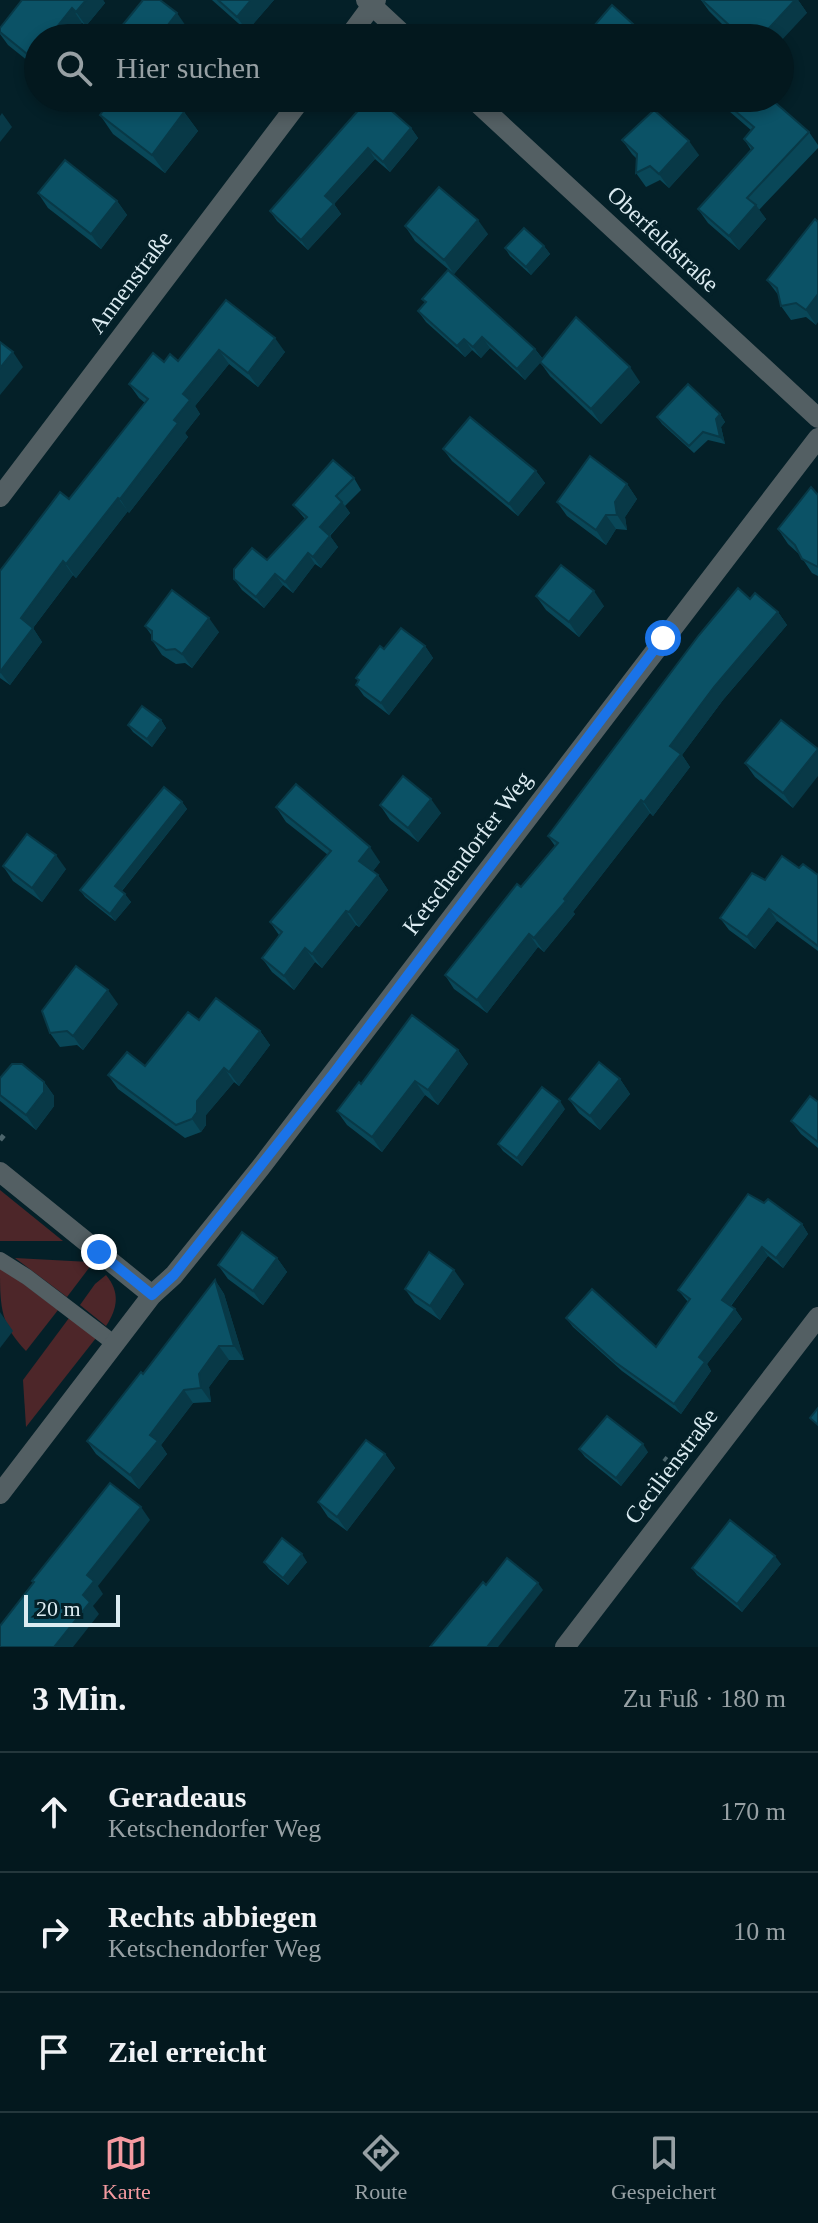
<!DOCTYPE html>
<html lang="de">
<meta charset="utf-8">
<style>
:root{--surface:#03181e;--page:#11252b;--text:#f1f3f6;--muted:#97a0a4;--line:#24373c;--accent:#f49aa0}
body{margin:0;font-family:Georgia,serif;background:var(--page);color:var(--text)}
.scale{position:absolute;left:24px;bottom:20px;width:96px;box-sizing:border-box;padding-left:8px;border:4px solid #dbebf1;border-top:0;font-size:22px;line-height:28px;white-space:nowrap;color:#dbebf1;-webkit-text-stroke:6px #042028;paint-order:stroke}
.stop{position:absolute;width:24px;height:24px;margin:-18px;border:6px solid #1a73e8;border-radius:50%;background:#fff}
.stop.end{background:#1a73e8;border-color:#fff;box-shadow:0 2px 8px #0008}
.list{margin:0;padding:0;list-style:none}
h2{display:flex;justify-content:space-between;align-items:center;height:104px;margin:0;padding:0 32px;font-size:34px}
h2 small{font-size:26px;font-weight:400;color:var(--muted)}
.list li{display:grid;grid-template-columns:52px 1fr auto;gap:24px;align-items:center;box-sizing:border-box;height:120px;padding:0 32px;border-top:2px solid var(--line)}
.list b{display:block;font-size:30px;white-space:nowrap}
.list p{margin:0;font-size:26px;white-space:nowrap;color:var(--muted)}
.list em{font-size:26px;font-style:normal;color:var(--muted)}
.icon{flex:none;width:44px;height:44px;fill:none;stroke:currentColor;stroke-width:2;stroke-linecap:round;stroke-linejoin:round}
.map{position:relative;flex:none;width:818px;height:1647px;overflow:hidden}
.search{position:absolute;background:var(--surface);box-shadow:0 4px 12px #0003;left:24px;right:24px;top:24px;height:88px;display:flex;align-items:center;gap:20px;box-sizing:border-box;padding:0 28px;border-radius:44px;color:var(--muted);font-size:30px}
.sheet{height:464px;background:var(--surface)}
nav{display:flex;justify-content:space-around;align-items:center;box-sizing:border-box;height:112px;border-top:2px solid var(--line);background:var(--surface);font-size:22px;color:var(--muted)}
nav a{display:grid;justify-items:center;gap:4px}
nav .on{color:var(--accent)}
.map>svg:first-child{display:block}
.grass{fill:#4d2629}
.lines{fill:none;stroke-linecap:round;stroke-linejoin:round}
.path{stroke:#4d656c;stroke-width:5;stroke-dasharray:6 6;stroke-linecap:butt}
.service{stroke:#535f63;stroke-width:16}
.minor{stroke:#535f63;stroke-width:20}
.tertiary{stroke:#535f63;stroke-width:20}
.wall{fill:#094758}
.shaded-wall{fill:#083947}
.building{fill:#0b5266;stroke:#083947;stroke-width:2}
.route{stroke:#1a73e8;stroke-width:10}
.labels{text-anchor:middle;stroke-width:8;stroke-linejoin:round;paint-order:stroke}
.street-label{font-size:24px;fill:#dbebf1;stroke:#042028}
</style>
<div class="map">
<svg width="818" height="1647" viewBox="0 0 818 1647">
<rect width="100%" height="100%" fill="#042028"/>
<!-- grass -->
<g class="grass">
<path d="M0,1190l63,51h-63z"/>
<path d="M15,1258l75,4 2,2 -25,33z"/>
<path d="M0,1266l58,44 -32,41c-26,-27 -26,-44 -26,-85z"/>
<path d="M106,1275c14,17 12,33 0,51l-26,-21 15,-21z"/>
<path d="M69,1318l27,20 -70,89 -3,-47z"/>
</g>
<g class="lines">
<!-- path -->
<g class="path">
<path d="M0,1140l4,-5"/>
<path d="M664,1458l9,7"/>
</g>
<!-- service -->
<path class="service" d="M0,1260l27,17 88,67"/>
<!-- minor -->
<g class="minor">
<path d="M348,38l28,-38"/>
<path d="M0,497l302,-399"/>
<path d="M0,1172l152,123"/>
<path d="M0,1494l152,-199 22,-20 87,-108 557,-729"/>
<path d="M565,1647l253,-330"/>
</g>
<!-- tertiary -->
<g class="tertiary">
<path d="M366,0l41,38"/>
<path d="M472,98l346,320"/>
</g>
</g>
<!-- wall -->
<g class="wall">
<path d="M22,0h81l2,3 -19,23 -4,-3 -44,15v31l-30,-24 -8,-11v-6z"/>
<path d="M212,0h62l-27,31z"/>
<path d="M701,0h97l9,13 -81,15 -17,-17z"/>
<path d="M111,98h55l18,14 14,19 -33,42 -52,-39 -13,-19z"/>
<path d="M369,98l42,30 7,10 -28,34 -15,-13 -41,45 7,10 -33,36 -31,-29 -7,-10z"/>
<path d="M714,98h56l39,34 9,13v3l-59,62 7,9 -27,31 -31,-27 -10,-14 53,-59 -7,-11 8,-8z"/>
<path d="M622,140l77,15 -30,33 -9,-8 -14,7 -10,-14 1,-14 -5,-5z"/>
<path d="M38,193l79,8 10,14 -26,34 -53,-41z"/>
<path d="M815,219l1,106 -10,-8 -15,3 -10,-14 -2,-10 -12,-16z"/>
<path d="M405,226l83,8 -34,40 -39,-33z"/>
<path d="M544,246l6,8 -19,21 -21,-19 -5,-8z"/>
<path d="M422,299l113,50 8,10 97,23 -39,42 -51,-48 -10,-14 -15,18 -35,-32 -9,10 -9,-8 -7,7 -39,-35 -8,-11 7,-8z"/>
<path d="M226,300l59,52 -27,35 -29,-23 -34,42 5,8 -15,19 3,4 -59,76 -1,-2 -52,67 -3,-3 -40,53 9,14 -32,43 -10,-7v-107l69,-72 76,-96 -6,-5 -10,-14 35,-22 14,-1z"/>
<path d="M720,414l5,8 -4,5 4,17 -17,-4 -14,13 -32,-29 -5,-7z"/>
<path d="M443,449l93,22 9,12 -27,33 -66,-55z"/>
<path d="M354,478l7,12 -16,16 5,7 -20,23 8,11 -17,21 -6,-4 -22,29 -10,-8 -19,23 -22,-18 -8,-11 33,-19 38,-41 -12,-14z"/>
<path d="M627,484l10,15 -12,18 2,13 -11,-1 -10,16 -39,-29 -10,-14z"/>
<path d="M818,495v81l-6,-3 -12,-18 -12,-11 -10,-15z"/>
<path d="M536,596l68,10 -25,31 -33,-27z"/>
<path d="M750,599l28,13 9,13 -64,75 -41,55 8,12 -37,49 -3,-3 -77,99 2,2 -31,38 -6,-5 -51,66 -33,-24 -9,-14 110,-129 -7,-10z"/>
<path d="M145,626l74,6 -27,36 -7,-5 -9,1 -14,-9 -10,-15v-4z"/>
<path d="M425,646l8,12 -44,57 -25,-19 -8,-11 2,-4 -2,-3 28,-29z"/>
<path d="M161,720l5,8 -14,19 -19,-15 -5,-7z"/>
<path d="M781,720l12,88 -38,-31 -10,-14z"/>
<path d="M182,802l5,7 -65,82 9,11 -16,19 -30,-24 -5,-7z"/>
<path d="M380,805l61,8 -23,29 -28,-22z"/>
<path d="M276,807l104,55 -7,9 5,4 10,15 -29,37 -3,-2 -34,43 -7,-6 -21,28 -22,-18 -10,-14 17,-23 -9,-13 58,-67 -42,-33z"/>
<path d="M3,866l63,3 -24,33 -29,-21z"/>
<path d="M799,868l19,7v76l-41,-30 -22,28 -26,-19 -9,-12 45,-38z"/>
<path d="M118,1004l-35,46 -6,-5 -17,2 -10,-14z"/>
<path d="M199,1020l61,11 10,14 -31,41 -5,-4 -28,33v10l-5,7 -16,6 -67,-49 -10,-14 37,-9z"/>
<path d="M458,1050l10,14 -30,41 -13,-10 -43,57 -35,-27 -10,-14 24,-27z"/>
<path d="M0,1078l44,4 10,14v10l-18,24 -36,-29z"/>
<path d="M620,1079l10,15 -30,36 -21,-17 -10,-14z"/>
<path d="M818,1102v46l-17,-14 -10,-13z"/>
<path d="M565,1109l-43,57 -19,-15 -5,-7z"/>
<path d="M802,1224l6,10 -25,34 -15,-12 -37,50 4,3 7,10 -35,45 4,7 -30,43 -59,-43 -49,-44 -7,-9 90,29 32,-45 -10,-12z"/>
<path d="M277,1258l10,14 -24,33 -35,-26 -10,-14z"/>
<path d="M215,1280l9,14 20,66h-15l-20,27 2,15 -18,1 -32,42 6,9 -28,35 -43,-35 -9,-13 56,-67z"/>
<path d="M464,1284l-24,36 -25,-17 -10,-14z"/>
<path d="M579,1449l69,3 -27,34 -36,-29z"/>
<path d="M385,1454l10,14 -48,63 -19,-14 -10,-15z"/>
<path d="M264,1562h43l-19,23 -19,-16z"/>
<path d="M781,1564l-39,48 -45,-37 -5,-7z"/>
</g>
<!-- shaded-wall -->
<g class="shaded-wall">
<path d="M86,0h17l2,3 -19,23 -10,-14z"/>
<path d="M251,0h23l-27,31 -10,-14z"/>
<path d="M795,0h3l9,13 -27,29v-4h-20z"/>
<path d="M72,8l10,15 -12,15h-22z"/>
<path d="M177,13l13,19 -4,6h-28z"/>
<path d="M38,50v17l-6,-9z"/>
<path d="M184,112l14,19 -33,42 -13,-18z"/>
<path d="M2,113l10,14 -12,15v-26z"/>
<path d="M411,128l7,10 -28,34 -7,-10z"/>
<path d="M689,141l10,14 -30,33 -10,-14z"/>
<path d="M368,148l7,11 -43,47 -7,-10z"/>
<path d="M117,201l10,14 -26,34 -10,-15z"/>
<path d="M334,204l7,10 -33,36 -7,-10z"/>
<path d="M756,205l10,14 -27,31 -10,-14z"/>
<path d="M478,220l10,14 -34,40 -10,-14z"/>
<path d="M544,246l6,8 -19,21 -5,-8z"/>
<path d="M818,294v28l-2,3 -10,-15z"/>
<path d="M482,337l8,11 -9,10 -8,-11z"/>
<path d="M275,338l10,14 -27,35 -10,-14z"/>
<path d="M464,339l8,11 -7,7 -8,-11z"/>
<path d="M535,349l8,11 -18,20 -8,-11z"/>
<path d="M219,350l10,14 -34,42 5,8 -15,19 3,4 -59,76 -9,-14 54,-79 9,-26z"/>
<path d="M13,352l10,15 -23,28v-27z"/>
<path d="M630,367l10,15 -39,42 -10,-15z"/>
<path d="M720,414l5,8 -4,5 4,17 -5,-7 -4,-18z"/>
<path d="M536,471l9,12 -27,33 -9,-12z"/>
<path d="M627,484l10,15 -12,18 2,13 -10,-15 -2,-13z"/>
<path d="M118,498l10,13 -52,67 -10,-14z"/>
<path d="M342,502l8,11 -23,25 -7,-11z"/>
<path d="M606,515l10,14 -10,16 -10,-15z"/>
<path d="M330,536l8,11 -17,21 -8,-11z"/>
<path d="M308,553l7,11 -22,29 -8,-11z"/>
<path d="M63,561l10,14 -40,53 9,14 -32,43 -10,-13 21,-54z"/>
<path d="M275,574l8,11 -19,23 -8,-11z"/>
<path d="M594,591l10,15 -25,31 -10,-15z"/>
<path d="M778,612l9,13 -64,75 -41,55 8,12 -37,49 -9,-14 26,-56 44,-59z"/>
<path d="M209,618l10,14 -27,36 -10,-14z"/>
<path d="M425,646l8,12 -44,57 -8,-12z"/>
<path d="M161,720l5,8 -14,19 -5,-8z"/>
<path d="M818,750v26l-25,32 -10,-15z"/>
<path d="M431,799l10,14 -23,29 -10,-14z"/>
<path d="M641,800l9,13 -77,99 2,2 -31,38 -10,-14z"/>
<path d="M182,802l5,7 -67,84 -5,-7z"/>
<path d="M370,847l10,15 -11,14 -10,-15z"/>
<path d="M56,855l10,14 -24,33 -10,-14z"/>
<path d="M378,875l10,15 -29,37 -10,-15z"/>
<path d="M125,894l6,8 -16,19 -5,-7z"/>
<path d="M769,909l8,12 -22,28 -8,-12z"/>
<path d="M346,911l10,14 -34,43 -10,-14z"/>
<path d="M529,934l9,13 -51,66 -10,-13z"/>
<path d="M305,948l10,14 -21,28 -10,-14z"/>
<path d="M108,990l10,14 -35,46 -10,-14z"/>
<path d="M260,1031l10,14 -31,41 -10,-14z"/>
<path d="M458,1050l10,14 -30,41 -10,-15z"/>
<path d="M224,1068l10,14 -28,33v10l-5,7 -9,-13 5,-18z"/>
<path d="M620,1079l10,15 -30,36 -10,-14z"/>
<path d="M415,1081l10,14 -43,57 -10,-15z"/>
<path d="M44,1082l10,14v10l-18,24 -10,-15z"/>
<path d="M560,1101l5,8 -43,57 -5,-8z"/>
<path d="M802,1224l6,10 -25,34 -7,-10z"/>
<path d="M762,1247l6,9 -40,53 -6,-9z"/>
<path d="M277,1258l10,14 -24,33 -10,-14z"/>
<path d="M454,1270l10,14 -24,36 -10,-14z"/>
<path d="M215,1280l9,14 20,66 -10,-14z"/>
<path d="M735,1309l7,10 -35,45 4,7 -30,43 -7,-10 25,-47z"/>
<path d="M0,1312l13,19 -13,17z"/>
<path d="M219,1346l10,14 -20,27 2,15 -10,-14 -2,-14z"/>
<path d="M184,1390l9,13 -32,42 6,9 -28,35 -9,-14 20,-40z"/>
<path d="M643,1444l5,8 -27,34 -5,-8z"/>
<path d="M385,1454l10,14 -48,63 -10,-14z"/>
<path d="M141,1507l9,13 -52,66 5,8 -10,12 6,8 -26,33h-19l29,-52 4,-20z"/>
<path d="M302,1554l5,8 -19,23 -5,-7z"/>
<path d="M775,1556l6,8 -39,48 -5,-8z"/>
<path d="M538,1583l5,7 -45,57h-11z"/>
</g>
<!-- building -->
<g class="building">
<path d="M22,0h64l-10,12 -4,-4 -24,30h-10v12l-6,8 -32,-26v-4z"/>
<path d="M143,0h17l17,13 -19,25h-46z"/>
<path d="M218,0h33l-14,17z"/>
<path d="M702,0h93l-35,38h-43l12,-13z"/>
<path d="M612,5l32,29v4h-57v-4z"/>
<path d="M112,98h54l18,14 -32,43 -52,-40z"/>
<path d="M369,98h8l34,30 -28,34 -15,-14 -43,48 9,8 -33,36 -31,-29z"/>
<path d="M720,98h50l39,34 -62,66 9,7 -27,31 -31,-27 55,-61 -9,-9 10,-12z"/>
<path d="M654,110l35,31 -30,33 -9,-8 -14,7 1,-19 -15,-14z"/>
<path d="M65,160l52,41 -26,33 -53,-41z"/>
<path d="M439,187l39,33 -34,40 -39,-34z"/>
<path d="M815,219l3,3v72l-12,16 -10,-7 -15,3 -4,-18 -10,-8z"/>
<path d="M524,228l20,18 -18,21 -21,-19z"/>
<path d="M448,270l87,79 -18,20 -35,-32 -9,10 -9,-8 -7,7 -39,-35 8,-9 -4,-3z"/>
<path d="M226,300l49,38 -27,35 -29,-23 -36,44 7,6 -16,20 4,3 -58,76 -2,-1 -52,66 -3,-3 -42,57 12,10 -33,44v-101l60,-79 9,7 79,-100 -19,-15 24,-31 11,9 6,-8 8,7z"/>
<path d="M576,317l54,50 -39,42 -51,-47z"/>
<path d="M0,342l13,10 -13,16z"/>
<path d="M688,384l32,30 -4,5 4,18 -17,-5 -14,14 -32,-29z"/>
<path d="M470,417l66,54 -27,33 -66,-55z"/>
<path d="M590,456l37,28 -12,18 2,13h-11l-10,15 -39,-28z"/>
<path d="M333,460l21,18 -18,18 6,6 -22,25 10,9 -17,21 -5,-4 -23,29 -10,-8 -19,23 -22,-18v-10l18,-21 15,12 40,-43 -14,-12z"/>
<path d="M811,487l7,8v72l-16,-8 -7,-14 -17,-16z"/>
<path d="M561,565l33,26 -25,31 -33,-26z"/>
<path d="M738,588l12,11 5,-6 23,19 -64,75 -44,59 11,8 -37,48 -3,-2 -77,99 2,2 -32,37 -5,-4 -52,66 -32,-25 72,-91 4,3 37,-44 -10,-7 151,-201z"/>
<path d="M172,590l37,28 -27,36 -7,-5 -9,1 -14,-10v-9l-7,-5z"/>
<path d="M401,628l24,18 -44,57 -25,-18 3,-5 -3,-2 24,-32 4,3z"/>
<path d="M142,706l19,14 -14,19 -19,-14z"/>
<path d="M781,720l37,29 -35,44 -38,-30z"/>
<path d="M403,776l28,23 -23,29 -28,-23z"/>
<path d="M296,784l74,63 -11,14 19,14 -29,37 -3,-1 -34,43 -7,-6 -21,28 -22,-18 20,-26 -12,-10 61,-71 -55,-44z"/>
<path d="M164,787l18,15 -67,84 10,8 -15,20 -30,-24z"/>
<path d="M27,834l29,21 -24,33 -29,-22z"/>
<path d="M782,856l17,12 4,-4 15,11v71l-49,-37 -22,28 -27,-19 32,-45 13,7z"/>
<path d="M76,966l32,24 -35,46 -6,-5 -17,2 -8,-22z"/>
<path d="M216,998l44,33 -31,41 -5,-4 -27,33v11l-5,7 -16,6 -68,-50 19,-23 18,14 43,-54 11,8z"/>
<path d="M412,1015l46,35 -30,40 -13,-9 -43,56 -35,-26 22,-29 2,2z"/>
<path d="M599,1062l21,17 -30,37 -21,-17z"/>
<path d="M12,1064h10l22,18v10l-18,23 -26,-20v-17z"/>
<path d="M542,1087l18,14 -43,57 -19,-14z"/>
<path d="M810,1096l8,6v40l-27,-21z"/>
<path d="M748,1194l16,9 4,-4 34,25 -26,34 -14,-11 -40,53 13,9 -36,48 6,5 -31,42 -59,-42 -49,-44 26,-29 64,58 34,-48 -12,-9z"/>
<path d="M242,1232l35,26 -24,33 -35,-26z"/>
<path d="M429,1252l25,18 -24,36 -25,-17z"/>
<path d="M215,1280l19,66h-15l-20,28 2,14 -17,2 -34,45 8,6 -28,34 -43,-34 54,-69 2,2z"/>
<path d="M818,1408v17l-8,-7z"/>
<path d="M607,1416l36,28 -27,34 -37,-29z"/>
<path d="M366,1440l19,14 -48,63 -19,-15z"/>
<path d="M110,1483l31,24 -54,68 7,6 -11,14 7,7 -36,45h-54v-21l34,-44 -2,-1z"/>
<path d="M730,1520l45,36 -38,48 -45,-36z"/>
<path d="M282,1538l20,16 -19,24 -19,-16z"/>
<path d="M507,1558l31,25 -51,64h-57l53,-65 3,3z"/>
</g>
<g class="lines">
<!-- route -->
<path class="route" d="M99,1252l53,43 22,-20 159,-201 330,-436"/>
</g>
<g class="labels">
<!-- street labels -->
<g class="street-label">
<text transform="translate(663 239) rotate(43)" y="8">Oberfeldstraße</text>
<text transform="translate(130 282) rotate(-53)" y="8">Annenstraße</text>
<text transform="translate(467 853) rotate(-53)" y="8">Ketschendorfer Weg</text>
<text transform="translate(671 1466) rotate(-53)" y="8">Cecilienstraße</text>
</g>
</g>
</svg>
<div class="scale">20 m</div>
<div class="stop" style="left:663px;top:638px"></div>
<div class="stop end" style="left:99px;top:1252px"></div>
<div class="search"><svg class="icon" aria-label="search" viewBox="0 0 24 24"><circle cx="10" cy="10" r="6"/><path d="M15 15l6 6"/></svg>Hier suchen</div>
</div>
<section class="sheet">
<h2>3 Min.<small>Zu Fuß · 180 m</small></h2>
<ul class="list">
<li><svg class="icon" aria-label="ahead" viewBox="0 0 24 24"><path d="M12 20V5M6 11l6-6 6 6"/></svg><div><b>Geradeaus</b><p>Ketschendorfer Weg</p></div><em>170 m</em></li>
<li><svg class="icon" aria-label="right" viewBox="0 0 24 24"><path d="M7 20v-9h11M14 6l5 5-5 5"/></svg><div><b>Rechts abbiegen</b><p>Ketschendorfer Weg</p></div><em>10 m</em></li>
<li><svg class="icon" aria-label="arrive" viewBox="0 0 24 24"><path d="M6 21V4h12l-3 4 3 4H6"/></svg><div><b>Ziel erreicht</b></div></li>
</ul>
</section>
<nav>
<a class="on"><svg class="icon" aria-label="map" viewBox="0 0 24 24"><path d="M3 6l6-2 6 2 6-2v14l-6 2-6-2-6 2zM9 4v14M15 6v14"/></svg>Karte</a>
<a><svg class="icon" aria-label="directions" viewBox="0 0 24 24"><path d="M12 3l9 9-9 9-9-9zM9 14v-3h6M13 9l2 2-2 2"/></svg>Route</a>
<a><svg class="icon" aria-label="saved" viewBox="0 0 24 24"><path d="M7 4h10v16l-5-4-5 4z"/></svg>Gespeichert</a>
</nav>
